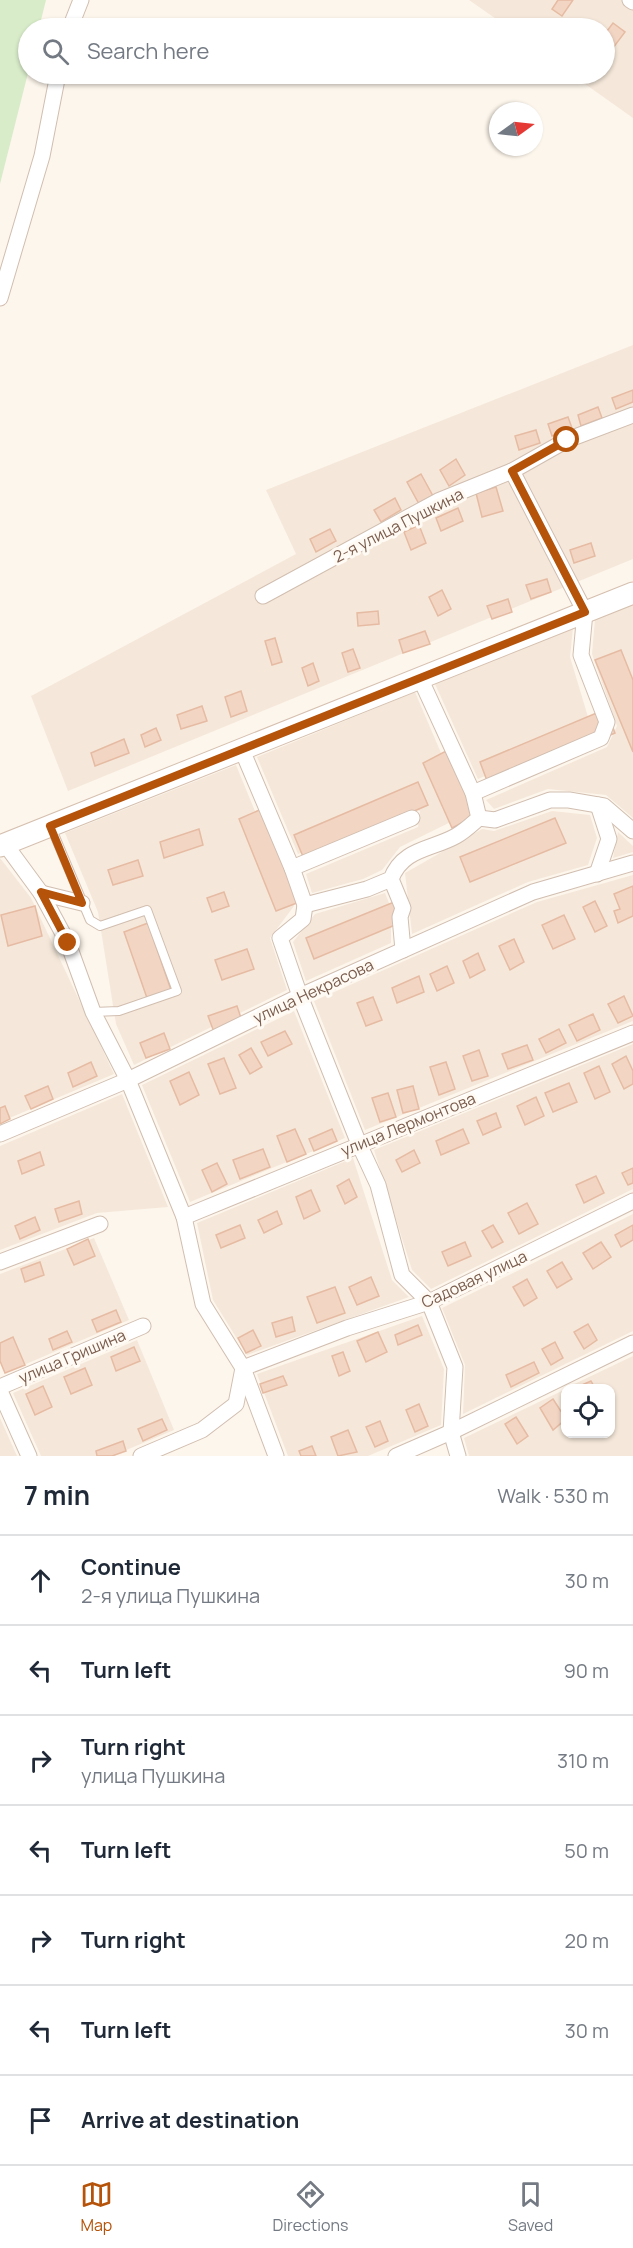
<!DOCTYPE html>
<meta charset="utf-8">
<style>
:root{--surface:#fff;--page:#f2f2f3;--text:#1f2937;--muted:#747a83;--line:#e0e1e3;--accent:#b45309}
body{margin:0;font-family:Manrope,sans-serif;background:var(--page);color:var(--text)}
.controls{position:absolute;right:18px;bottom:18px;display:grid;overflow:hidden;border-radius:12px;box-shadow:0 2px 4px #0004}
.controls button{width:54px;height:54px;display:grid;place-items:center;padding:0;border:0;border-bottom:2px solid var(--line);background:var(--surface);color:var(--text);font:30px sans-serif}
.compass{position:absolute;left:489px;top:102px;width:54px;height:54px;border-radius:50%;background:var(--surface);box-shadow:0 2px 4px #0004;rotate:75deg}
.stop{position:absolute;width:18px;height:18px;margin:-14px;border:4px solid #b45309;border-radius:50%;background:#fff}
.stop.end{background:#b45309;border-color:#fff;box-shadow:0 2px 6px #0008}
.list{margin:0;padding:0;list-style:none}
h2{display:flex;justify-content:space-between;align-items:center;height:78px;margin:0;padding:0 24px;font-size:26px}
h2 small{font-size:20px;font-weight:400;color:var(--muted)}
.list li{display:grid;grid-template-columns:39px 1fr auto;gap:18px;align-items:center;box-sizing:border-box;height:90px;padding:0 24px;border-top:2px solid var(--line)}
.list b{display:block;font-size:22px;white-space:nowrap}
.list p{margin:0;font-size:20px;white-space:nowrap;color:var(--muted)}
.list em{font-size:20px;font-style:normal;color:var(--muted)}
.icon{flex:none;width:33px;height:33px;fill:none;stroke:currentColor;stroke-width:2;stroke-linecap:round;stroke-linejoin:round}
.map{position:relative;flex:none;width:633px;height:1456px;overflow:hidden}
.search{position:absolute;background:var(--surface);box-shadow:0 2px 4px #0004;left:18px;right:18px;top:18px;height:66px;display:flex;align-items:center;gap:15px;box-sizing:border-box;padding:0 21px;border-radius:33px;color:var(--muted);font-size:22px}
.sheet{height:708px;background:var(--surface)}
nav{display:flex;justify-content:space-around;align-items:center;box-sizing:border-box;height:84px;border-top:2px solid var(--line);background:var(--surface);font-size:16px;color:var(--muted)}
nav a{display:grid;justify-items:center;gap:3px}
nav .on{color:var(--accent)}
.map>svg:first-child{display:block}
.residential{fill:#f5e8da}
.green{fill:#d8ecc9}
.building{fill:#f3d5c3;stroke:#e6bba3;stroke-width:1.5}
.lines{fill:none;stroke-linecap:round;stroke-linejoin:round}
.lane-casing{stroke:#d1beb0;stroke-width:10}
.street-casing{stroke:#d1beb0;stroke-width:17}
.secondary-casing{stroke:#d6c0b0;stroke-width:23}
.lane{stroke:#fff;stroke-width:8}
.street{stroke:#fff;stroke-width:15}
.secondary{stroke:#fff;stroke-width:21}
.route{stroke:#b45309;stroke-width:8}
.labels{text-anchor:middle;stroke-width:6;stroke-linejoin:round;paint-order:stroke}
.street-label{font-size:16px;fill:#7a5c4d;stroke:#fffaf3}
</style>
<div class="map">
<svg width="633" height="1456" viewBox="0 0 633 1456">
<rect width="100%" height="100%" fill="#fdf6ec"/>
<!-- residential -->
<g class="residential">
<path d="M469,0h164v118l-62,-44h33v-46h-95z"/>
<path d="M633,345v214l-565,232 -37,-95 265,-142 -30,-64z"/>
<path d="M633,605v213l-27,-23 -58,-6 -54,20 -8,-9 121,-53 10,-21 -25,-72 3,-35z"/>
<path d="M573,628l-3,29 22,73 -114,49 -43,-95z"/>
<path d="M415,692l52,122 -67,33 -18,23 -19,9 -51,14 -6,-19 112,-47 2,-16 -12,-3 -110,46 -41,-97z"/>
<path d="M236,765l58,141 -24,32 17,52 -153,75 -18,-41 -18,-112 -33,-79z"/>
<path d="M552,811l38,4 7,23 -9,27 -60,17 -116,52 -7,-61 77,-44 12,2z"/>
<path d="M618,832l15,14v6l-20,6z"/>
<path d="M0,858l31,40 83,176 -114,48z"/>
<path d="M633,875v146l-268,109 -51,-129 223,-99z"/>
<path d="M385,893l6,15v35l-85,38 -13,-39 22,-28z"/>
<path d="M294,1011l51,127 -155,64 -48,-117z"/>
<path d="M633,1044v145l-202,100 -19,-19 -38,-120z"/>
<path d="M122,1094l46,113 -71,6 -97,37v-104z"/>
<path d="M353,1158l39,122 17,17 -162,58 -34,-55 -16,-77z"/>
<path d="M633,1214v117l-170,83 2,-49 -23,-57z"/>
<path d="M94,1238l35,82 -124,53 -5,-12v-87z"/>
<path d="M422,1316l22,53 -3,56 -73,31h-80l-31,-82z"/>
<path d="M137,1340l37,90 -62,26h-71l-28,-63z"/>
<path d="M633,1356v100h-164l-5,-18 102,-49v45h44v-46h-44z"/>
<path d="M0,1418l17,38h-17z"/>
</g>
<!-- green -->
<path class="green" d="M0,0h46l-7,28h-11v45l-28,111z"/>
<!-- building -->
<g class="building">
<path d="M558,0h15l-11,16 -10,-7z"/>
<path d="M613,23l12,9 -12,16 -9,-7v-6z"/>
<path d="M633,390v12l-17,7 -4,-11z"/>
<path d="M598,407l4,11 -21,8 -3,-11z"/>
<path d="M568,417l4,11 -20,8 -4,-12z"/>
<path d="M536,430l4,13 -21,7 -4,-14z"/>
<path d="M456,459l9,16 -16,11 -9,-16z"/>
<path d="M421,474l12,22 -14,8 -12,-22z"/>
<path d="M496,487l7,24 -21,6 -6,-24z"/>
<path d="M395,498l6,12 -20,12 -7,-12z"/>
<path d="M458,508l5,13 -22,10 -5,-13z"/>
<path d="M419,525l7,18 -15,7 -7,-18z"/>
<path d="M330,529l6,12 -20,11 -6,-13z"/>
<path d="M591,543l4,13 -21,7 -4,-13z"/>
<path d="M547,579l4,13 -20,7 -5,-14z"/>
<path d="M442,590l9,19 -13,7 -9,-19z"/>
<path d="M508,599l4,13 -20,7 -5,-13z"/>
<path d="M378,611l1,13 -21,2 -1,-13z"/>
<path d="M425,631l5,13 -27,9 -4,-13z"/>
<path d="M275,638l7,24 -10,3 -7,-24z"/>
<path d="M353,649l7,19 -12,4 -6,-19z"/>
<path d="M621,650l12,30v72l-38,-92z"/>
<path d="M313,663l6,18 -11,5 -6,-18z"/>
<path d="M241,691l6,20 -16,6 -6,-20z"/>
<path d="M202,706l5,15 -26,8 -4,-14z"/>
<path d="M606,709l9,24 -126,53 -9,-24z"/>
<path d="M156,728l5,12 -16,7 -4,-12z"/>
<path d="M124,739l5,14 -34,13 -4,-13z"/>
<path d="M448,750l29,65 -25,13 -29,-65z"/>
<path d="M418,782l10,23 -124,54 -10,-24z"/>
<path d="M264,808l38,93 -26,10 -37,-92z"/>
<path d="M555,818l11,25 -96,39 -10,-25z"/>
<path d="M199,829l4,16 -39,13 -4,-16z"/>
<path d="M138,860l5,16 -30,9 -5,-15z"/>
<path d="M633,886v30l-15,7 -4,-12 6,-2 -6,-15z"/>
<path d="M224,892l5,14 -17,6 -5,-14z"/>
<path d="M399,900l8,20 -93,39 -8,-21z"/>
<path d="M595,901l12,25 -12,6 -12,-25z"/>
<path d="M35,906l7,30 -34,10 -7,-31z"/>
<path d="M564,915l11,24 -22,10 -11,-24z"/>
<path d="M148,923l23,67 -24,8 -23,-66z"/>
<path d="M514,939l10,23 -14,8 -11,-24z"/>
<path d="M247,949l7,20 -32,11 -7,-20z"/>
<path d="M478,953l7,17 -15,8 -7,-17z"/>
<path d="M447,966l7,17 -17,8 -7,-17z"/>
<path d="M419,976l5,16 -27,11 -5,-15z"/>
<path d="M624,996l9,20 -15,7 -10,-19z"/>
<path d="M373,997l9,23 -16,6 -9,-23z"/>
<path d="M237,1006l5,15 -28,11 -6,-16z"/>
<path d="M593,1014l7,16 -23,11 -8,-16z"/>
<path d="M559,1029l7,14 -20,10 -7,-14z"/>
<path d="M285,1031l7,13 -24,12 -7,-14z"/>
<path d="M164,1033l6,16 -24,9 -6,-15z"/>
<path d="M527,1045l6,15 -25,9 -6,-15z"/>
<path d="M251,1048l11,19 -12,7 -11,-19z"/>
<path d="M479,1050l9,26 -16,5 -9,-25z"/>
<path d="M626,1056l7,15v13l-9,5 -12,-25z"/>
<path d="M224,1058l12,30 -16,6 -12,-30z"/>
<path d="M91,1062l6,14 -24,11 -5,-14z"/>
<path d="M446,1062l9,27 -16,6 -9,-28z"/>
<path d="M599,1066l11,26 -15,7 -11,-26z"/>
<path d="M189,1072l10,23 -19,10 -10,-24z"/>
<path d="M569,1083l8,19 -24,10 -8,-19z"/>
<path d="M48,1086l5,13 -22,10 -6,-13z"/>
<path d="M413,1086l6,23 -16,4 -6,-23z"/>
<path d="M388,1093l8,24 -16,5 -8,-24z"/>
<path d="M536,1097l8,19 -19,9 -8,-19z"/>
<path d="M5,1106l5,13 -10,5v-16z"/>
<path d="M496,1113l5,14 -18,8 -6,-14z"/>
<path d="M295,1129l11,25 -19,8 -10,-26z"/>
<path d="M332,1129l5,12 -23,10 -5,-12z"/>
<path d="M463,1129l6,14 -28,12 -5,-14z"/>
<path d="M263,1149l7,18 -30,12 -7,-19z"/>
<path d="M414,1150l6,13 -18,9 -6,-12z"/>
<path d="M40,1152l4,13 -22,9 -4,-13z"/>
<path d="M217,1163l10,21 -15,8 -10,-22z"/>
<path d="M633,1168v15l-5,2 -6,-12z"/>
<path d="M596,1176l8,17 -20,10 -8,-18z"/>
<path d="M349,1179l8,18 -12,7 -8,-18z"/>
<path d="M311,1190l9,21 -16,8 -8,-22z"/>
<path d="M79,1201l3,13 -23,8 -4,-13z"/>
<path d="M527,1203l11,21 -19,10 -11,-21z"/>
<path d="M277,1211l5,13 -18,9 -6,-13z"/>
<path d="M35,1217l5,13 -20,9 -5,-13z"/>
<path d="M240,1225l5,13 -24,10 -5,-13z"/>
<path d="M493,1225l10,17 -11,6 -10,-17z"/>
<path d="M633,1225v15l-12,7 -6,-12z"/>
<path d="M88,1239l7,17 -21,9 -7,-16z"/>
<path d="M465,1242l6,14 -23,10 -6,-14z"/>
<path d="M601,1242l10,15 -18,12 -10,-16z"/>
<path d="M40,1262l4,13 -19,7 -4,-13z"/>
<path d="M562,1262l10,17 -15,9 -10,-17z"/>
<path d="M371,1277l8,19 -22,9 -8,-18z"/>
<path d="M527,1279l10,19 -13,8 -11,-19z"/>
<path d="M335,1287l10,26 -28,10 -10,-26z"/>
<path d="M116,1310l5,12 -24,10 -5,-12z"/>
<path d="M292,1317l3,14 -19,6 -4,-14z"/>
<path d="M588,1324l9,16 -13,9 -10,-17z"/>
<path d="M418,1325l4,10 -24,10 -3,-10z"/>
<path d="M253,1330l8,16 -15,7 -8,-15z"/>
<path d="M67,1331l5,11 -19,8 -4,-11z"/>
<path d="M378,1332l9,20 -21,10 -9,-21z"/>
<path d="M13,1337l12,28 -20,8 -5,-12v-18z"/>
<path d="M555,1342l8,16 -12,7 -9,-16z"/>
<path d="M134,1347l6,14 -24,10 -5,-14z"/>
<path d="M343,1352l7,19 -11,5 -7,-20z"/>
<path d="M534,1362l5,11 -28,14 -5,-12z"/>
<path d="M85,1368l7,17 -21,9 -7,-17z"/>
<path d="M283,1376l4,9 -24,8 -3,-9z"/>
<path d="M591,1381l4,7h-20z"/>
<path d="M43,1386l9,21 -17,8 -9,-21z"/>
<path d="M553,1399l13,20 -13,11 -13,-22z"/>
<path d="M419,1404l9,22 -13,6 -9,-22z"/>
<path d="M516,1417l12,19 -11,8 -12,-20z"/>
<path d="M162,1419l5,11 -24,11 -5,-12z"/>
<path d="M380,1421l8,20 -13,6 -9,-20z"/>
<path d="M348,1430l9,22 -19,4 -7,-19z"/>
<path d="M123,1441l3,10 -14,5h-15l-1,-5z"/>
<path d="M312,1446l4,10h-15l-2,-5z"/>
</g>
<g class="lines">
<!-- lane casing -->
<g class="lane-casing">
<path id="lane" d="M51,827l39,93 10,6 47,-16 30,81 -58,20 -26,1"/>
</g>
<!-- street casing -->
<g class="street-casing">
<g id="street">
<path d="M630,0l3,2"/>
<path d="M70,28l11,-28"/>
<path d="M0,298l42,-142 16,-82"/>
<path d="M263,596l175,-95 74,-30 55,-31 66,-25"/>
<path d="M242,750l50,118 13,37 -2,14 -23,19 20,58 59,148 19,41 24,90 27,27 26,65 -4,65 7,24"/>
<path d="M473,793l128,-55 6,-16 -26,-67 4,-43 -73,-141"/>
<path d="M479,818l16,2 55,-20h19l35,6 29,25"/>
<path d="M5,844l36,49 27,50 25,69 35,68 56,137 19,87 40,64 33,88"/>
<path d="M292,868l120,-50"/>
<path d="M597,874l12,-35 -11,-34"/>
<path d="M391,879l12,29 -3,9 3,33"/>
<path d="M41,893l41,10"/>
<path d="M305,905l62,-16 24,-10c12,-31 40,-29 65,-43 9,-5 16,-12 23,-18l-6,-25 -53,-115"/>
<path d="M0,1134l128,-54 172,-84 233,-104 100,-29"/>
<path d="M184,1217l449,-184"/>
<path d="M0,1262l100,-38"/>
<path d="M0,1387l143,-61"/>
<path d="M0,1391l29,65"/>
<path d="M141,1456l61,-26 34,-26 7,-36 104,-40 82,-26 204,-101"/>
<path d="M396,1456l55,-24 182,-89"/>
</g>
</g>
<!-- secondary casing -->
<g class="secondary-casing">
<path id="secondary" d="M0,846l633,-253"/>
</g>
<!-- lane -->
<use href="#lane" class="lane"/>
<!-- street -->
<use href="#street" class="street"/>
<!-- secondary -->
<use href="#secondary" class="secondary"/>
</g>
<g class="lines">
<!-- route -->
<path class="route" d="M68,943l-27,-51 41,11 -32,-77 535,-214 -73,-141 55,-31"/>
</g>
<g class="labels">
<!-- street labels -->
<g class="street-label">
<text transform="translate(398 525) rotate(-27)" y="6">2-я улица Пушкина</text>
<text transform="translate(313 991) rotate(-25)" y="6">улица Некрасова</text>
<text transform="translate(408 1124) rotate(-22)" y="6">улица Лермонтова</text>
<text transform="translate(474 1279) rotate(-25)" y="6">Садовая улица</text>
<text transform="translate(72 1356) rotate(-23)" y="6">улица Гришина</text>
</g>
</g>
</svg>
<div class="controls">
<button><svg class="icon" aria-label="locate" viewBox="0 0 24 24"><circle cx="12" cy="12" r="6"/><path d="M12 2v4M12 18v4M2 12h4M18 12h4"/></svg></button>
</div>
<svg class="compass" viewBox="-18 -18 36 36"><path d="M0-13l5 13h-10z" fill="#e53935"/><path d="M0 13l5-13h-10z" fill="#747a83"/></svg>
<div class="stop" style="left:567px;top:440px"></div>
<div class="stop end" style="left:68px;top:943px"></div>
<div class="search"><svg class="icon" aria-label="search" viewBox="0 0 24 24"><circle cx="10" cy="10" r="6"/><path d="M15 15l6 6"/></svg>Search here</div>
</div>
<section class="sheet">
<h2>7 min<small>Walk · 530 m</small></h2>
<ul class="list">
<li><svg class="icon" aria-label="ahead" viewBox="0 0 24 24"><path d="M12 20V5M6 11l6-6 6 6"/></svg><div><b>Continue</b><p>2-я улица Пушкина</p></div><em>30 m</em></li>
<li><svg class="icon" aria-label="left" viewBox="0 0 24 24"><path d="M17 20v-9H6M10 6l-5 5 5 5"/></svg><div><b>Turn left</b></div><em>90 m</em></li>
<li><svg class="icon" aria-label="right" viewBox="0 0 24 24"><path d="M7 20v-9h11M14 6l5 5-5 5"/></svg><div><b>Turn right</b><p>улица Пушкина</p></div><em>310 m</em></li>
<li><svg class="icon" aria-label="left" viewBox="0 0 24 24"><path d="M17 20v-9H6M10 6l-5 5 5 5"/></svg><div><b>Turn left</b></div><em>50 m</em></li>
<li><svg class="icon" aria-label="right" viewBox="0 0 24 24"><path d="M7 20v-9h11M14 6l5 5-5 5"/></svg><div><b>Turn right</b></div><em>20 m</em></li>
<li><svg class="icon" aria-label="left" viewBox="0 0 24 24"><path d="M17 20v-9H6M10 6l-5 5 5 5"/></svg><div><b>Turn left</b></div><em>30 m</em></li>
<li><svg class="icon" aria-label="arrive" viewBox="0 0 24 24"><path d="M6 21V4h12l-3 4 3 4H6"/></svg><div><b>Arrive at destination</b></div></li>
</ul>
</section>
<nav>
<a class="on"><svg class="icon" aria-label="map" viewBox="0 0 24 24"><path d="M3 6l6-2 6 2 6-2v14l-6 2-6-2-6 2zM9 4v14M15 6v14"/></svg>Map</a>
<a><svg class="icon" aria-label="directions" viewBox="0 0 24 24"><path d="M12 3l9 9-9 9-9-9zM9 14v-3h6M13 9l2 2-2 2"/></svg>Directions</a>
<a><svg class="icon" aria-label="saved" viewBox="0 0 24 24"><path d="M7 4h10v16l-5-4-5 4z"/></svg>Saved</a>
</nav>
